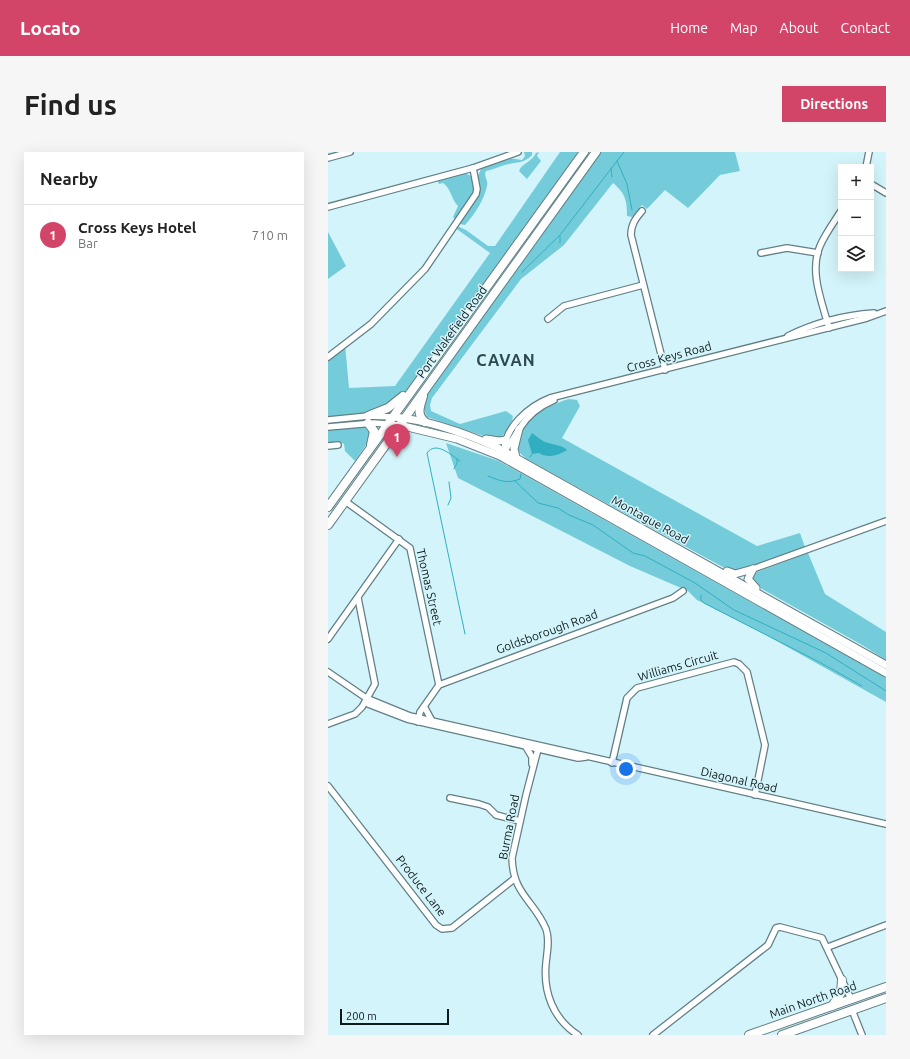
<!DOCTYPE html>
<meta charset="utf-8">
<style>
:root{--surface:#fff;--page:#f6f6f6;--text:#222;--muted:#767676;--line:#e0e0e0;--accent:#d34469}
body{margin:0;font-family:Ubuntu,sans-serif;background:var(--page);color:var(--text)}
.controls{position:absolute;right:12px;top:12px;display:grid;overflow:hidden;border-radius:0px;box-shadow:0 4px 16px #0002}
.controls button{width:36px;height:36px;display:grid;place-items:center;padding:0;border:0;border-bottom:1px solid var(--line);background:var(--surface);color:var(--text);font:20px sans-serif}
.scale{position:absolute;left:12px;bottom:10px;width:109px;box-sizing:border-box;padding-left:4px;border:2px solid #0e1b1d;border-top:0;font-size:11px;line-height:14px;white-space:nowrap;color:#0e1b1d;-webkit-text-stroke:3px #d3f4fa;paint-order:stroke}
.you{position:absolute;left:298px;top:617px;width:14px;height:14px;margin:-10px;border:3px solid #fff;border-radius:50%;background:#1a73e8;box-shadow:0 0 0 6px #1a73e833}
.badge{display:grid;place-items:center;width:26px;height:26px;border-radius:50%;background:var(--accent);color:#fff;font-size:13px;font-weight:700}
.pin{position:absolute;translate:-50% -33px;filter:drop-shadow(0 1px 2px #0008)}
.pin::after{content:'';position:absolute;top:21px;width:14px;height:12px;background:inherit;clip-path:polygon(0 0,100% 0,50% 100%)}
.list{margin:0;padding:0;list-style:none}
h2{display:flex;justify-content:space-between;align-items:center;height:52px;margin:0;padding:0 16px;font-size:17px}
h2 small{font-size:13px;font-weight:400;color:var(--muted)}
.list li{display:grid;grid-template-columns:26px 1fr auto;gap:12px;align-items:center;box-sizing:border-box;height:60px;padding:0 16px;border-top:1px solid var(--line)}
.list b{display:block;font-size:15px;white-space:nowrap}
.list p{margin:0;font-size:13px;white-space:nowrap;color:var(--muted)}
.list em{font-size:13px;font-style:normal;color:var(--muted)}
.icon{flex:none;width:22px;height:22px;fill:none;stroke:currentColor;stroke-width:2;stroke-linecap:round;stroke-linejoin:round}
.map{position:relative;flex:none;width:558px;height:883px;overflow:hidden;border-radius:0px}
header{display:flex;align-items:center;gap:24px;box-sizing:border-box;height:56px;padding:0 20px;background:var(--accent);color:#fff}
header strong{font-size:19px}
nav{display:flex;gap:22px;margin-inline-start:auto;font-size:14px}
.intro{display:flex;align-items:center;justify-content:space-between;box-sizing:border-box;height:96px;padding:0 24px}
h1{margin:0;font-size:28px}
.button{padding:10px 18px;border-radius:0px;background:var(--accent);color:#fff;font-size:14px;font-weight:700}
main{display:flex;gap:24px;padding:0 24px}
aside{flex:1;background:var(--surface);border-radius:0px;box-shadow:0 4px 16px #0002}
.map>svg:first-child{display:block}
.green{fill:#74ccda}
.water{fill:#31afc1}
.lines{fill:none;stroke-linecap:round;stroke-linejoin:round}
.stream{stroke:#31afc1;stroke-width:1}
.minor-casing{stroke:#617f85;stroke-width:8}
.major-casing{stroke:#617f85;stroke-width:9}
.highway-casing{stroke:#617f85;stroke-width:10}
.minor{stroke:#fff;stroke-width:5.5}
.major{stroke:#fff;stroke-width:7}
.highway{stroke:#fff;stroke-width:8}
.labels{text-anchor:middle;stroke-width:3;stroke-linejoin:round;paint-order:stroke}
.street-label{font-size:12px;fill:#0e1b1d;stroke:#d3f4fa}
.district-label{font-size:16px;font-weight:bold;letter-spacing:1px;fill:#2c494d;stroke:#d3f4fa}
</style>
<header>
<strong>Locato</strong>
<nav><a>Home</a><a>Map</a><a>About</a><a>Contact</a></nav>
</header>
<div class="intro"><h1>Find us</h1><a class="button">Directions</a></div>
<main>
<aside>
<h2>Nearby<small></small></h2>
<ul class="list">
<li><span class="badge">1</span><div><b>Cross Keys Hotel</b><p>Bar</p></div><em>710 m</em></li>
</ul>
</aside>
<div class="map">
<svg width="558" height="883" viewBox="0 0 558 883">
<rect width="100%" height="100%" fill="#d3f4fa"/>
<!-- green -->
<g class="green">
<path d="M196,0h8v3c-8,9 -17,7 -27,10 -7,2 -10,4 -19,6 -3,6 3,9 1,15 -3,14 -12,28 -22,39l-5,-1 -7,-7 5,-11c-7,-7 -7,-18 -15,-23l-4,1 -2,-4 28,-7 6,3 4,13h5l-3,-11 4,-9 28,-11 13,2 3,-4z"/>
<path d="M211,0l-2,4 4,5 -14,18 -8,-8c3,-8 13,-9 17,-18z"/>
<path d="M232,0h19l-176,245 -35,19 -40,4v-63l17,-13 4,44 46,-2 95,-133 -36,-26 1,-2 11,5 22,16h7z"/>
<path d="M273,0h134l5,19 -20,4 -32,33 -23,-18 -18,19 -5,-4 -10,12 -5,-1c0,-16 -2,-23 -14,-33l-49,62 -43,34 -89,119 -2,7 1,6 29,13 46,-13 7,5c-1,9 -6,16 -13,22l-16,-2 -57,-19 -4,-10 5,-14z"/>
<path d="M0,80l18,34 -18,13z"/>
<path d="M241,247l8,1 3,6 -18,32 195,108 43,-13 5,14 -68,25 -7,-1 -204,-112 -8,-8c-2,-29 27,-45 51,-52z"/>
<path d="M32,274l4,1 6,5 -2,10 -13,19 -10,-10 -1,-7 -6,-3 -10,2v-13z"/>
<path d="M118,291l53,18 387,217v24l-120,-67 -69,-35 -9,-9 -58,-25 -172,-88z"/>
<path d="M480,401l17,41 61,38v28l-24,-15 -100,-56 -10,-9v-5l3,-2z"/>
</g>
<!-- water -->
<path class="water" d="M204,281c3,2 5,4 8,6 7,6 22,5 27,11 -8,5 -19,9 -28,3l-7,1 -4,-14z"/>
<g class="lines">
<!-- stream -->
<g class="stream">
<path d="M289,9l10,23 5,26"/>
<path d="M283,16l1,9"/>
<path d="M232,91v-7"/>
<path d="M194,120l38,-37 64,-83"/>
<path d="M202,305l2,-3"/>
<path d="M132,309c-8,-5 -24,-21 -33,-8l38,181"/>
<path d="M126,317l3,-6v-4"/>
<path d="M160,324c12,5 20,8 32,3l1,-5"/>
<path d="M187,329l23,22 20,5 11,7 24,10 40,28 12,3 50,27 39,27 92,43 60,38"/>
<path d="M120,353l3,-7 -2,-16"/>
<path d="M373,443v5l3,3 117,60 41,23"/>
</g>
<!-- minor casing -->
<g class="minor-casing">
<g id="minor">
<path d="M0,6l22,-6"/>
<path d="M538,15l3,-15"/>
<path d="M543,32l15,9"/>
<path d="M0,55l145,-39 45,-16"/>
<path d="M314,59c-7,8 -11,14 -11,24l34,135"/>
<path d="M433,101l26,-5 31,5"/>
<path d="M220,167l16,-13 79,-21"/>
<path d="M501,176c-7,-26 -20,-56 -9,-82 5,-12 14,-24 21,-35"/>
<path d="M460,184c26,-13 58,-21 86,-23"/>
<path d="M0,205l43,-33 54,-55 51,-75 1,-5 -4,-21"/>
<path d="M0,268l40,-4 25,1"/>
<path d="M0,275l46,-4 25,2"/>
<path d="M0,294l10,-1"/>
<path d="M176,299c1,-24 25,-45 46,-53l317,-80 19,-7"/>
<path d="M176,299c7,-7 10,-15 16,-23 8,-13 20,-22 34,-28"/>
<path d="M17,349l65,47 29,137"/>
<path d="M425,417l133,-48"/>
<path d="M0,487l71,-100"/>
<path d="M0,520l38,26 44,18 476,108"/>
<path d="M40,552l39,15 171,39 8,-1"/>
<path d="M97,556l7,13"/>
<path d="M90,570l2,-10 19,-27 234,-87 10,-7"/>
<path d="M0,572l27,-10 7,-7 13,-23 -17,-86"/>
<path d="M198,595l6,10v7"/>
<path d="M210,597l-12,46 -14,63c1,37 22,42 34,71 4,11 1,23 0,34 -3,29 7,56 32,72"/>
<path d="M284,611l15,-65 10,-10 97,-26 5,2 8,8 18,73 -10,50"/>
<path d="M0,634l108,139 6,4 10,-1 62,-49"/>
<path d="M122,646l29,6 9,3 8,8 24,6"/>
<path d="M500,795l58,-22"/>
<path d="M524,858l10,25"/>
<path d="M325,883l115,-90 8,-17 4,-1 42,11 29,61"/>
</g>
</g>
<!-- major casing -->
<g class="major-casing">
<g id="major">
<path d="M65,265c36,3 72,16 105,31l388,217"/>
<path d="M71,273l58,14 43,17 386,217"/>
<path d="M158,287l13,2 7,-1"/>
<path d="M188,305l-2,-8 5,-20"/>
<path d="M425,417l-5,10 8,9"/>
<path d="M399,419l8,3 18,-5"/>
</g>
</g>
<!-- highway casing -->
<g class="highway-casing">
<g id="highway">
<path d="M95,244c-3,11 -7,18 2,26"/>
<path d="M40,264l20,-8 15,-12"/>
<path d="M40,271l6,8 -3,14"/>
<path d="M0,355l256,-355"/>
<path d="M0,373l268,-373"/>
<path d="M504,854l9,-13 1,-13"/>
<path d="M421,883l137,-48"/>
<path d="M454,883l104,-37"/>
</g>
</g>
<!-- minor -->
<use href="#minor" class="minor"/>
<!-- major -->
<use href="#major" class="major"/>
<!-- highway -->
<use href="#highway" class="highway"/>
</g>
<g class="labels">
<!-- street labels -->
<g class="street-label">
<text transform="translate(124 180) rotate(-54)" y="4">Port Wakefield Road</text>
<text transform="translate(341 205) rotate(-15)" y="4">Cross Keys Road</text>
<text transform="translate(322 368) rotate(29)" y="4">Montague Road</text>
<text transform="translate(101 435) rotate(77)" y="4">Thomas Street</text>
<text transform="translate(219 480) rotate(-20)" y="4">Goldsborough Road</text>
<text transform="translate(350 514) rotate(-16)" y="4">Williams Circuit</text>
<text transform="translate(411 628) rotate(13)" y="4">Diagonal Road</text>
<text transform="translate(181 675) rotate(-79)" y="4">Burma Road</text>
<text transform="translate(93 734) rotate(52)" y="4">Produce Lane</text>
<text transform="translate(485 848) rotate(-19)" y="4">Main North Road</text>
</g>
<!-- district labels -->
<g class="district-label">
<text x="178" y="214">CAVAN</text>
</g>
</g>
</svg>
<div class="controls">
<button>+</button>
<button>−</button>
<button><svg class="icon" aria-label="layers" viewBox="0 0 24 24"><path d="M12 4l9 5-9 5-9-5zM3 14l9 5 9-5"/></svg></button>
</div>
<div class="scale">200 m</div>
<div class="you"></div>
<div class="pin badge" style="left:69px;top:305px">1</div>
</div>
</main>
